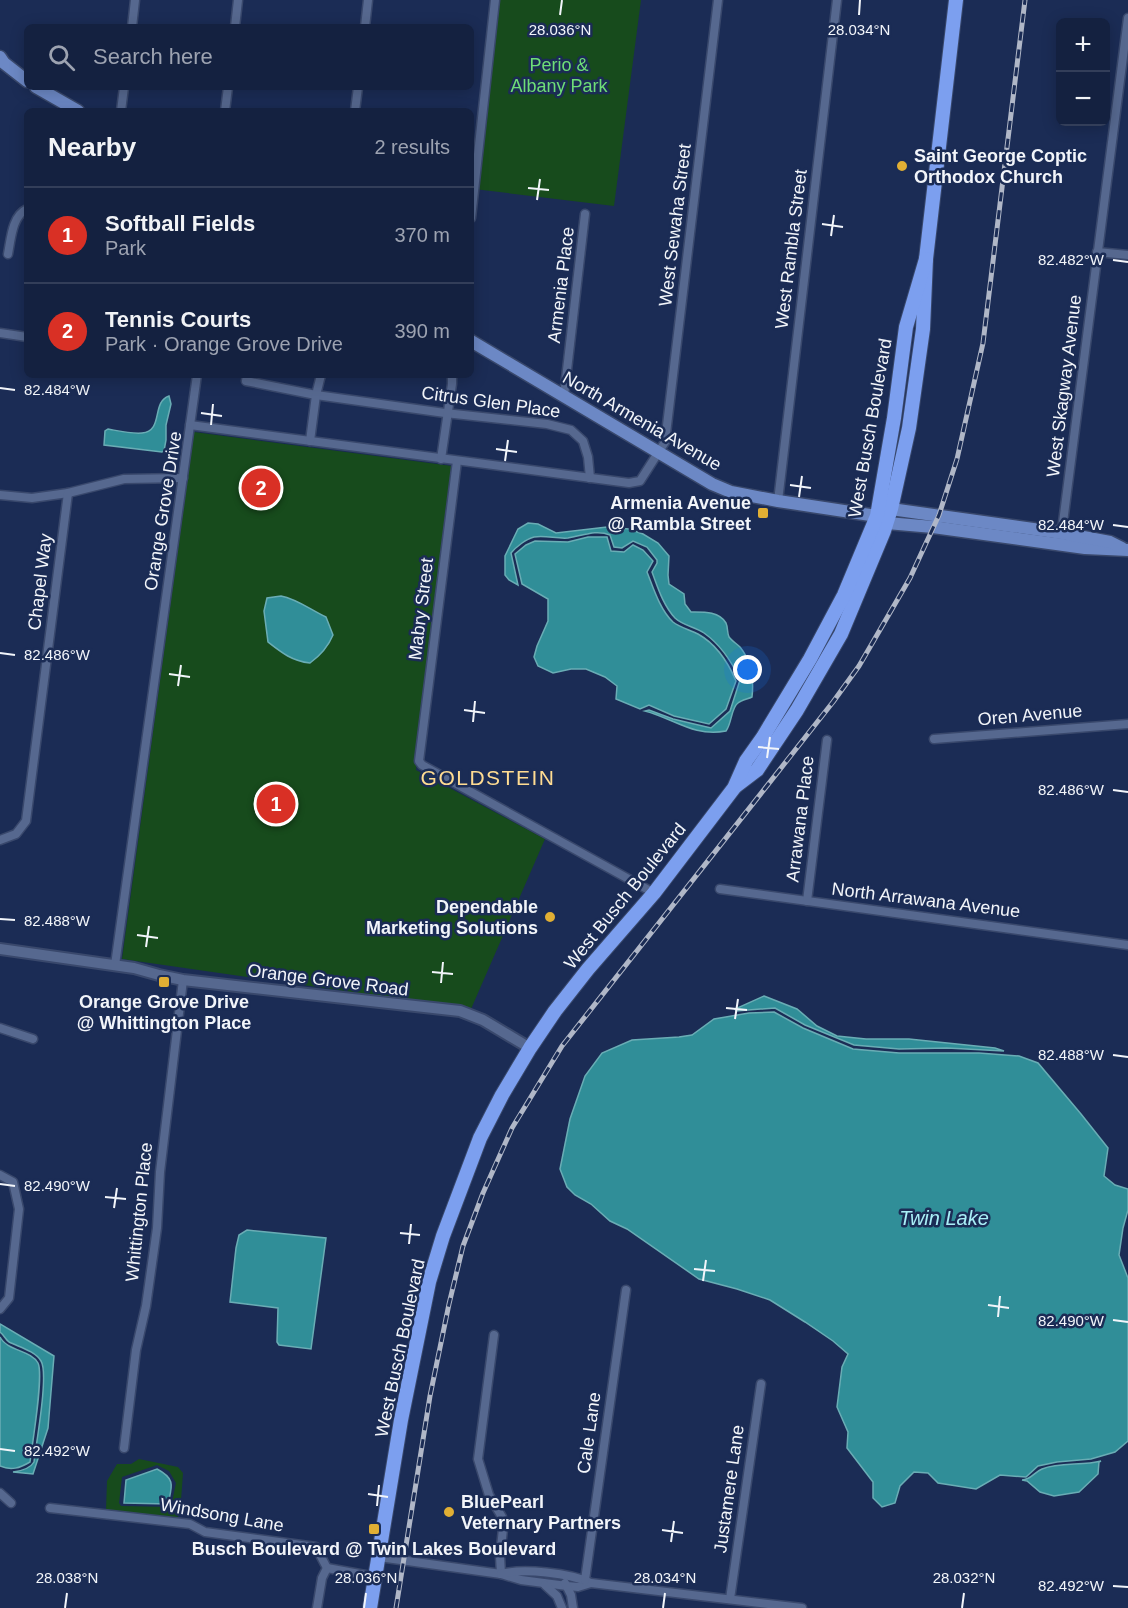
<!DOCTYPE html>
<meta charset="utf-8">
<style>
:root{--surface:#142140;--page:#1d2947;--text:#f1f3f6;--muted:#9da3b1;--line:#333e59;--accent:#d93025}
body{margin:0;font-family:Arial,sans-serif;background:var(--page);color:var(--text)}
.controls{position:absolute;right:18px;top:18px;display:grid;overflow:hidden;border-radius:9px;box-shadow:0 3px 15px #0003}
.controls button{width:54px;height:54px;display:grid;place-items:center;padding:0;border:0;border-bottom:2px solid var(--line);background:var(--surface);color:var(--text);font:30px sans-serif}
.you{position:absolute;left:748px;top:670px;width:21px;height:21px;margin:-15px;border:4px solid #fff;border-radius:50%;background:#1a73e8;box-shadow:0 0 0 9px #1a73e833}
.badge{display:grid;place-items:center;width:39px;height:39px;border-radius:50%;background:var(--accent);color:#fff;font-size:20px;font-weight:700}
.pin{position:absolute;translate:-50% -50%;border:3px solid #fff;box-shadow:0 2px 6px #0006}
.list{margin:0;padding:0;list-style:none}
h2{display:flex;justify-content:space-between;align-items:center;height:78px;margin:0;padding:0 24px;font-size:26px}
h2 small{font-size:20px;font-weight:400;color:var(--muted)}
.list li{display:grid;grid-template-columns:39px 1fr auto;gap:18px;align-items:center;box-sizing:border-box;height:96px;padding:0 24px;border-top:2px solid var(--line)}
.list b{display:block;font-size:22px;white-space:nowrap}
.list p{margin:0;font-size:20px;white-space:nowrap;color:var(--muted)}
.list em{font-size:20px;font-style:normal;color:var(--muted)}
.icon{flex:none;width:33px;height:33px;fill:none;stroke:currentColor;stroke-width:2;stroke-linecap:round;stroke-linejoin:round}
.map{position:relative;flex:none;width:1128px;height:1608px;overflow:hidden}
.search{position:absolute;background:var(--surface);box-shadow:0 3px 15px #0003;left:24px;top:24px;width:450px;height:66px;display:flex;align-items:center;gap:15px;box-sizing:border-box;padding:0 21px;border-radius:9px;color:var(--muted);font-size:22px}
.panel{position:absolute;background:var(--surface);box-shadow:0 3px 15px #0003;left:24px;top:108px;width:450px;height:270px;border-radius:9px}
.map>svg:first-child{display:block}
.green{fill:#174b1c;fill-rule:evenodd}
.water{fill:#308e98;stroke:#6aadb5;stroke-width:1.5}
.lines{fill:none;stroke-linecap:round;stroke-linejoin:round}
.minor-casing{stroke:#39486c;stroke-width:11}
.tertiary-casing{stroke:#39486c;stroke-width:14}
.secondary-casing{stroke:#39486c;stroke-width:15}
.primary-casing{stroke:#39486c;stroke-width:16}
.minor{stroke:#56688f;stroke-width:8}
.tertiary{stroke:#56688f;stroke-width:10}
.secondary{stroke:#6c88c5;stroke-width:12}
.primary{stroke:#7c9fef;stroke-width:14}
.rail-casing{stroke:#b0b7c7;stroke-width:5}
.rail{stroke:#1b2c55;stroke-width:3;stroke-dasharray:9;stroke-linecap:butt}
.ticks{fill:none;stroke:#f2f5fa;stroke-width:2}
.poi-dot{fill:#e1af34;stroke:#1b2c55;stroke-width:2}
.labels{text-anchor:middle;stroke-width:5;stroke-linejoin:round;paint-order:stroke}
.park-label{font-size:18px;fill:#6ede77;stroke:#1b2c55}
.poi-label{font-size:18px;font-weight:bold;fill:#f2f5fa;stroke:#1b2c55;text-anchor:start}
.street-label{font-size:18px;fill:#f2f5fa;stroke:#1b2c55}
.water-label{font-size:20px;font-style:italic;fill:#a9eff7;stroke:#1b2c55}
.quarter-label{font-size:21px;letter-spacing:1.5px;fill:#ffdc92;stroke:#1b2c55}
.ticks-label{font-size:15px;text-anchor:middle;fill:#f2f5fa;stroke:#1b2c55;stroke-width:5;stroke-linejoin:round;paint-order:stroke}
</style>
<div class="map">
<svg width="1128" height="1608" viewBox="0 0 1128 1608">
<rect width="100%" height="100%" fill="#1b2c55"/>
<!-- green -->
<g class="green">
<path d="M495,0h146l-27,206 -140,-17z"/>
<path d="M194,432l258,34 -36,304 129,69 -74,170 -349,-50z"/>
<path d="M139,1459l39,8 5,6 -3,41 -3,4 -71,-8 1,-29 10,-17h14zM157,1465l12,6 7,12 -5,24 -50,-1 -2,-3 3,-26z"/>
</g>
<!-- water -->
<g class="water">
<path d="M169,396l2,8 -5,21v15l-2,11 -2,1 -58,-7 1,-14 3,-2c11,2 23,5 34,4 22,-2 9,-31 27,-37z"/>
<path d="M528,523l10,1 18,9 51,-6 22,2 14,5 15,9 11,13 -1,19 1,9 15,10 1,10 6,8c12,0 28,-1 35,11 2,4 1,10 3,14 3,4 8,7 11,10 12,15 14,32 12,50 -4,2 -11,3 -14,6 -7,5 -6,20 -12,28 -33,6 -51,-12 -81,-20l4,-1 24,9 38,9 19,-17 10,-31c-8,-18 -19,-35 -36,-47 -9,-6 -22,-8 -29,-15 -12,-13 -17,-30 -23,-46l5,-9v-3l-10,-13 -14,-6 -11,7 -8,-1 -4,-12c-14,-6 -28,1 -42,3 -11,1 -23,-3 -34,-1 -8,2 -18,10 -23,16l7,32 -9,-5 -4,-5v-19l13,-27z"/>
<path d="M588,537h19l4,14 13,1 9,-7 10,5 10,11 -6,11c6,15 13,38 26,50 6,5 17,8 25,12 18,10 30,28 38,47l-10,28 -17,15 -35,-8 -25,-11 -9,4 -24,-10 1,-13 -12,-9 -19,-8h-15l-18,4 -15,-7 -4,-9 3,-11 11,-25v-22l-26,-15 -7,-30 11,-9 9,-4 33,1z"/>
<path d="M281,596c16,3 30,14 45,21l7,18c-5,12 -12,20 -23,28 -18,-2 -28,-10 -42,-21l-4,-31 3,-13z"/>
<path d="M764,996l33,13 20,17 20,10 29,3h43l86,9 9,3 -57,-3 -48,1 -45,-4 -49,-20 -30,-17 -39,3 -1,-2z"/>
<path d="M774,1012l29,16 50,21 46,4h80l40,3 19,7 43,51 27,34 -4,28 11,9 13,4v21l-5,18 -4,27 9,23v163l-13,11 -24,7 -34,3 -19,4 -12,11 -26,-2 -24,14 -38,-6 -10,-10 -14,-1 -14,14 -5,17 -13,4 -9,-9v-16l-26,-34 1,-16 -11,-25 5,-40 6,-13 -15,-13 -28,-19 -35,-22 -33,-11 -38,-10 -72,-50 -17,-8 -19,-17 -16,-9 -8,-8 -7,-18 10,-50 15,-43 17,-23 30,-13 47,-3 13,-2 22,-16 35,-6z"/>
<path d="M247,1230l79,8 -15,111 -32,-4 -2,-3 1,-34 -48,-6 6,-54 3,-13z"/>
<path d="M0,1324l54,32 -6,72 -15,46 -20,-2c8,-1 17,-3 21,-10 2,-18 15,-88 7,-101 -6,-10 -22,-14 -32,-19 -4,-3 -5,-7 -9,-10z"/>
<path d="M0,1337c7,14 31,13 38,26 6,12 -6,82 -8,99 -10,6 -19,9 -30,4z"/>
<path d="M1101,1461l-2,1 -1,12 -19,18 -25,4 -14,-4 -13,-11 -5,-1c9,0 12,-8 20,-11 18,-7 40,-3 59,-8z"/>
<path d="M157,1469c19,10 15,17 11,35l-44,-1 2,-23z"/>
</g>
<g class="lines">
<!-- minor casing -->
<g class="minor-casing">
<g id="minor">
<path d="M132,27l3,-27"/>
<path d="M235,27l3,-27"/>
<path d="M365,27l3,-27"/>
<path d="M121,111l3,-24"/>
<path d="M225,111l3,-24"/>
<path d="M355,111l3,-24"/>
<path d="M471,218l24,-218"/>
<path d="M1097,252l31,3"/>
<path d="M8,254c3,-15 4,-38 19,-45"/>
<path d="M0,333l27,4"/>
<path d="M247,375l-1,6 70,14 129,18 102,11 24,6 12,11 5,16 2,21"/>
<path d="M564,396l21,-182"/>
<path d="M190,425l439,58 11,-2 25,-39 53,-442"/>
<path d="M310,441l6,-46 5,-20"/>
<path d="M441,459l11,-75v-9"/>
<path d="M457,461l-38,300 3,4 232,128"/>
<path d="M0,495l32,3 36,-5 56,-14 59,-1"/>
<path d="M778,501l59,-501"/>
<path d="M1061,538l67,-520"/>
<path d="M934,739l194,-15"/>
<path d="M0,840l16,-6 10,-13 42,-328"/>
<path d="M720,889l408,56"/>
<path d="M807,901l20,-161"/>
<path d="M115,965l82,-590"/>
<path d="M0,1028l33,11"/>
<path d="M0,1175l13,7 6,27 -10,89 -9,11"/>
<path d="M494,1335l-16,124 11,36 13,22 1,12 -3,27 1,18"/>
<path d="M124,1448l12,-98 10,-44 11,-78 3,-56 23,-192"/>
<path d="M0,1493l11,10"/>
<path d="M50,1508l140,16 15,8 111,15 11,21"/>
<path d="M379,1557l122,17 20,6 46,6 11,1 13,-4"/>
<path d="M327,1568l49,9"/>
<path d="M501,1574c22,-6 69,-1 90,9l211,25"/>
<path d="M585,1580l41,-290"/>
<path d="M565,1583l6,12 2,13"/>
<path d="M545,1585l12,11 5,12"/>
<path d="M730,1599l31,-215"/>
<path d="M317,1608l5,-30 5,-10"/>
</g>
</g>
<!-- tertiary casing -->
<g class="tertiary-casing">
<path id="tertiary" d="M0,949l134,19 25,7 24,5 277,31 23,9 47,28"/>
</g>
<!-- secondary casing -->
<g class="secondary-casing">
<g id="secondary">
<path d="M0,57l4,6 23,18"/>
<path d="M36,87l42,24"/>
<path d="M471,341l241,143 19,8 47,9 99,15 10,7 46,4 152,21 43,2"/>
<path d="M883,513l8,-4 171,24 48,9 12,6"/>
</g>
</g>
<!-- primary casing -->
<g class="primary-casing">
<g id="primary">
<path d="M736,786l21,-16 40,-60 44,-76 43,-103 7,-22 18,-81 14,-99 3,-70 30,-259"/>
<path d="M370,1608l31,-188 28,-138 14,-46 37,-98 22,-43 28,-47 25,-37 33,-42 66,-76 80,-105 12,-27 17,-24 47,-78 34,-64 33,-79 17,-98 12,-91 20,-68"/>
</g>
</g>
<!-- minor -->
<use href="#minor" class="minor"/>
<!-- tertiary -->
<use href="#tertiary" class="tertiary"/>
<!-- secondary -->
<use href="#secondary" class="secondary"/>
<!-- primary -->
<use href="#primary" class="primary"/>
<!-- rail casing -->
<g class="rail-casing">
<path id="rail" d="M396,1608l34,-212 19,-92 14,-58 20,-53 29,-65 50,-82 271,-344 26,-36 51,-88 29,-63 18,-56 26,-116 42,-343"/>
</g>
<!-- rail -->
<use href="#rail" class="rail"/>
</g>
<!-- ticks -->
<path class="ticks" d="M560,15l2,-15M859,15l1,-15M528,188l21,2M537,200l3,-21M822,224l21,3M831,236l3,-21M1113,260l15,2M0,388l15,2M201,413l21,3M211,425l2,-21M496,449l21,3M505,461l3,-21M790,485l21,3M799,497l3,-21M1113,525l15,2M0,653l15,2M169,674l21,3M178,686l3,-21M464,710l21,3M473,722l2,-21M758,747l21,2M767,758l3,-21M1113,790l15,2M0,919l15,1M137,935l21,3M146,947l3,-21M432,972l21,2M441,983l2,-21M726,1008l21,2M735,1019l3,-20M1113,1055l15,2M0,1184l15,2M105,1197l21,2M114,1208l3,-20M400,1233l20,2M409,1244l2,-20M694,1269l21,2M703,1281l3,-21M988,1305l21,3M998,1317l2,-21M1113,1320l15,2M0,1449l15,2M368,1494l20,3M377,1506l2,-21M662,1530l21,3M671,1542l3,-21M1113,1586l15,1M65,1608l2,-15M364,1608l2,-15M663,1608l2,-15M962,1608l2,-15"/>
<!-- markers -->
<g class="poi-dot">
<circle cx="902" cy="166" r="6"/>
<rect x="757" y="507" width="12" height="12" rx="3"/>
<circle cx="550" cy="917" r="6"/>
<rect x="158" y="976" width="12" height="12" rx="3"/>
<circle cx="449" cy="1512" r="6"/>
<rect x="368" y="1523" width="12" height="12" rx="3"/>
</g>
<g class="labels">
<!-- park labels -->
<g class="park-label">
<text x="559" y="71">Perio &amp;<tspan x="559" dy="21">Albany Park</tspan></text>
</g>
<!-- poi labels -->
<g class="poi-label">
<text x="914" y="162">Saint George Coptic<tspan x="914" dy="21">Orthodox Church</tspan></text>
<text x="751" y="509" text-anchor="end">Armenia Avenue<tspan x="751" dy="21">@ Rambla Street</tspan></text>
<text x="538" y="913" text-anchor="end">Dependable<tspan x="538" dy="21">Marketing Solutions</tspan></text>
<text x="164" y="1008" text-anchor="middle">Orange Grove Drive<tspan x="164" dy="21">@ Whittington Place</tspan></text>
<text x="461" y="1508">BluePearl<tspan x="461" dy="21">Veternary Partners</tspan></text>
<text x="374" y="1555" text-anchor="middle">Busch Boulevard @ Twin Lakes Boulevard</text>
</g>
<!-- street labels -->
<g class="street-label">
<text transform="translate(675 225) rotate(-83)" y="6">West Sewaha Street</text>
<text transform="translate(791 249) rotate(-83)" y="6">West Rambla Street</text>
<text transform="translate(561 285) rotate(-83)" y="6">Armenia Place</text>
<text transform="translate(1064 386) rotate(-83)" y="6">West Skagway Avenue</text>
<text transform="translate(491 402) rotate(8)" y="6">Citrus Glen Place</text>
<text transform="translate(642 421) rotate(30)" y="6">North Armenia Avenue</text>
<text transform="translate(870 428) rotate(-80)" y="6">West Busch Boulevard</text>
<text transform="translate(163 511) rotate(-81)" y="6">Orange Grove Drive</text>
<text transform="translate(40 582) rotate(-83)" y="6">Chapel Way</text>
<text transform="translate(421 609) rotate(-83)" y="6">Mabry Street</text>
<text transform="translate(1030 715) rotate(-5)" y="6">Oren Avenue</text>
<text transform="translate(800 819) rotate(-83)" y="6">Arrawana Place</text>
<text transform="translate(625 896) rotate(-51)" y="6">West Busch Boulevard</text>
<text transform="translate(926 900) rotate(7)" y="6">North Arrawana Avenue</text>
<text transform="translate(328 980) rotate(7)" y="6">Orange Grove Road</text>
<text transform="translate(139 1212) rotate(-84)" y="6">Whittington Place</text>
<text transform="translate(400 1348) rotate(-78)" y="6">West Busch Boulevard</text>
<text transform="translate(589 1433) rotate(-82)" y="6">Cale Lane</text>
<text transform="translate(729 1489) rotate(-82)" y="6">Justamere Lane</text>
<text transform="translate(222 1515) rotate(10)" y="6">Windsong Lane</text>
</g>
<!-- water labels -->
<g class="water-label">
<text x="944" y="1225">Twin Lake</text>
</g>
<!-- quarter labels -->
<g class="quarter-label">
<text x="488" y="785">GOLDSTEIN</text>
</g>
</g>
<g class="ticks-label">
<text x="560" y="35">28.036°N</text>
<text x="859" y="35">28.034°N</text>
<text x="1071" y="265">82.482°W</text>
<text x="57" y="395">82.484°W</text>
<text x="1071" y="530">82.484°W</text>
<text x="57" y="660">82.486°W</text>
<text x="1071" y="795">82.486°W</text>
<text x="57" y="926">82.488°W</text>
<text x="1071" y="1060">82.488°W</text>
<text x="57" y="1191">82.490°W</text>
<text x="1071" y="1326">82.490°W</text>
<text x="57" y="1456">82.492°W</text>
<text x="67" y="1583">28.038°N</text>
<text x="366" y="1583">28.036°N</text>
<text x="665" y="1583">28.034°N</text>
<text x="964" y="1583">28.032°N</text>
<text x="1071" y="1591">82.492°W</text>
</g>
</svg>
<div class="controls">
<button>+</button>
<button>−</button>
</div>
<div class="you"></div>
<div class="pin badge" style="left:276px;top:804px">1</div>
<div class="pin badge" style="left:261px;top:488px">2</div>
<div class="search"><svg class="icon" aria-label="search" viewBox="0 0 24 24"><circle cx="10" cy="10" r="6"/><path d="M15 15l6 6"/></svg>Search here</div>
<section class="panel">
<h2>Nearby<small>2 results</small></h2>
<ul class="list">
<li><span class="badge">1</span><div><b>Softball Fields</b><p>Park</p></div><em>370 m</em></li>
<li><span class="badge">2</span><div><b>Tennis Courts</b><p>Park · Orange Grove Drive</p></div><em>390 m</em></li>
</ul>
</section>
</div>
